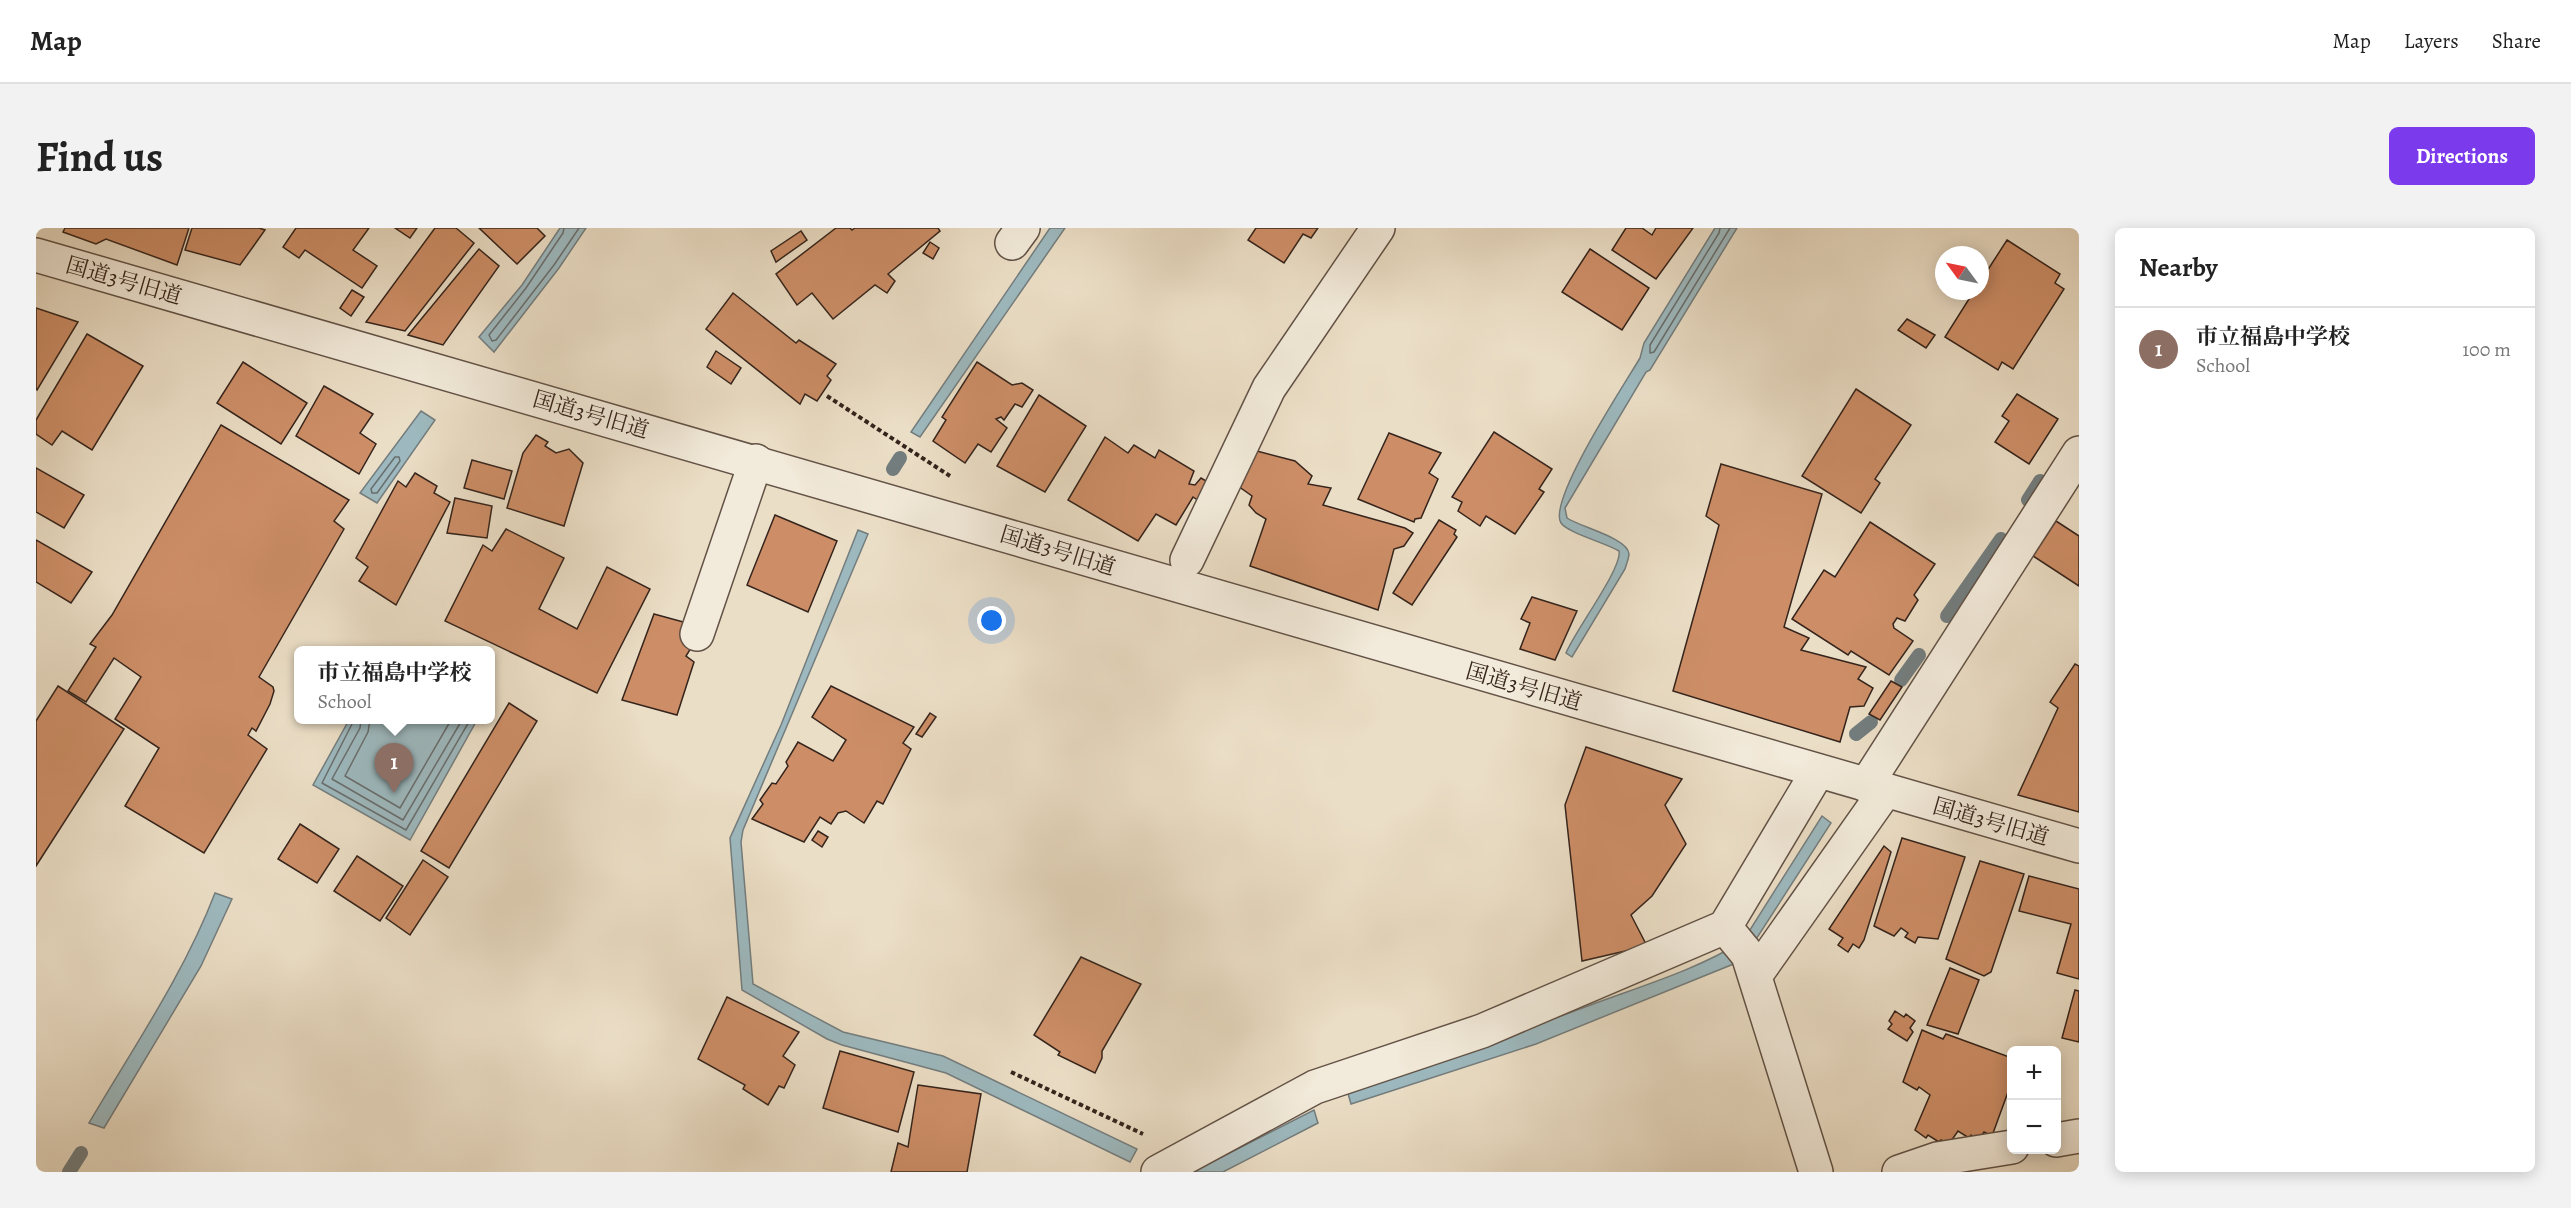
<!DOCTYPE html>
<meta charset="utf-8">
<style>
:root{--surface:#fff;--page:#f2f2f2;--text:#222;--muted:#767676;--line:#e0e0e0;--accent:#7c3aed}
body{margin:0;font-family:Alegreya,"Noto Serif JP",serif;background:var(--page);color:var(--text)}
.controls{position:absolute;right:18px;bottom:18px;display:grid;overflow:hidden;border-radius:9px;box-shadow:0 3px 15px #0003}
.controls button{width:54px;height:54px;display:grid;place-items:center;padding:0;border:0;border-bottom:2px solid var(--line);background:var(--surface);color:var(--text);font:30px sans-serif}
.compass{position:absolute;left:1899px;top:18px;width:54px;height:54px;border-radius:50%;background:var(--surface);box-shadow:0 3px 15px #0003;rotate:303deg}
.you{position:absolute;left:956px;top:393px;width:21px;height:21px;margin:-15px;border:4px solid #fff;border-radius:50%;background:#1a73e8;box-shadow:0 0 0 9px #1a73e833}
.badge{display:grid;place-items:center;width:39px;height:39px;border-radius:50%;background:var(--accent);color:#fff;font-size:20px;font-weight:700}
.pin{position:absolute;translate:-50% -50px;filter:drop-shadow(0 2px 3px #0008)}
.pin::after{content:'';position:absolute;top:32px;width:21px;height:18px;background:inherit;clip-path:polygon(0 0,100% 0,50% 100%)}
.popup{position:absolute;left:258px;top:418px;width:201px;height:78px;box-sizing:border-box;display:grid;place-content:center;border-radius:9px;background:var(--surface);filter:drop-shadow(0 2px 4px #0005);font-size:20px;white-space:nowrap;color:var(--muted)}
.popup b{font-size:22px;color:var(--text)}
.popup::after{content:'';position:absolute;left:50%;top:100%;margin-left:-12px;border:12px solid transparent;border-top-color:var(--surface)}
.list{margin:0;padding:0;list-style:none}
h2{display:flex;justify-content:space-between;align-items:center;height:78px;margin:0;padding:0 24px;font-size:26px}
h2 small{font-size:20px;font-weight:400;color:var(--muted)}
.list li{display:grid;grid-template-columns:39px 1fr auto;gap:18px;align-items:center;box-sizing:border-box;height:84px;padding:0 24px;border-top:2px solid var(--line)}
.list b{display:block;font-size:22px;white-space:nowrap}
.list p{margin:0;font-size:20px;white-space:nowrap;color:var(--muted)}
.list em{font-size:20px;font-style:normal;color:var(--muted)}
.map{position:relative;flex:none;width:2043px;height:944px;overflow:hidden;border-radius:9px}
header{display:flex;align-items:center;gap:36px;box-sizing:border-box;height:84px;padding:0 30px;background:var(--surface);border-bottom:2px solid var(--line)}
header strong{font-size:28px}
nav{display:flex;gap:33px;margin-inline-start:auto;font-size:21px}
.intro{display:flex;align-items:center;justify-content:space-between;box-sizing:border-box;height:144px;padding:0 36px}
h1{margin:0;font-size:42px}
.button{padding:15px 27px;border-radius:9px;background:var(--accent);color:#fff;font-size:21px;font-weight:700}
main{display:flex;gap:36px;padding:0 36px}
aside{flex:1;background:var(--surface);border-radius:9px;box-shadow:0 3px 15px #0003}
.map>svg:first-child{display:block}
.water{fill:#9db9bf;stroke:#737d7e;stroke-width:1.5}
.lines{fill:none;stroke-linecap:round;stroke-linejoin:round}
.shore{stroke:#696e6e;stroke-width:1.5}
.stream{stroke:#737d7e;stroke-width:14}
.building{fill:#cd8e67;stroke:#35241c;stroke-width:1.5}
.minor-casing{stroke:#625246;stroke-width:36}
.path{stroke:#35241c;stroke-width:4;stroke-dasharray:4.5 3;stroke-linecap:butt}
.minor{stroke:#f2eada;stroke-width:33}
.labels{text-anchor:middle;stroke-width:4.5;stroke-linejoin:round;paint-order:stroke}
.street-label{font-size:22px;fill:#35241c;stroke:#f2eada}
</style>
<header>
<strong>Map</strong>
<nav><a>Map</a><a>Layers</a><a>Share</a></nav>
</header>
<div class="intro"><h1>Find us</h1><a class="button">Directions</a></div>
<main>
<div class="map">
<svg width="2043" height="944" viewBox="0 0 2043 944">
<rect width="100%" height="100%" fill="#ebdec6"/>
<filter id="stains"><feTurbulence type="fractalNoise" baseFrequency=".00333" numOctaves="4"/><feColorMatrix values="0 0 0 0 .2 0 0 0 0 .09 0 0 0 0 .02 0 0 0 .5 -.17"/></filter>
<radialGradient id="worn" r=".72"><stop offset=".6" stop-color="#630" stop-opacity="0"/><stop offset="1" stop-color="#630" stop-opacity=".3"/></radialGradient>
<!-- water -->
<g class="water">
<path d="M524,0h26l-27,40 -65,84 -15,-15 43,-52z"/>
<path d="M1014,0h15l-145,209 -9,-5z"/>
<path d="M1679,0h22l-87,142 -4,2 -81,136 2,10c13,9 61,20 62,36 0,4 -3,11 -4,15l-53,88 -6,-4c9,-22 57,-86 53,-102 -13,-8 -51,-18 -58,-28 -14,-22 65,-141 79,-165l4,-15z"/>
<path d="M385,183l14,9 -58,83 -17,-10z"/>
<path d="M822,302l10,4 -125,296 -2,12 12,142 90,48 100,24 194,93 -7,13 -184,-89 -104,-28 -15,-6 -85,-49 -12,-152 51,-113z"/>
<path d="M313,492h128l-67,120 -97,-55z"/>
<path d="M1786,588l9,7 -80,124 -15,16 -200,81 -185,60 -4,-14c83,-28 166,-56 249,-87 49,-18 102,-34 147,-62z"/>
<path d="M179,665l17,6 -31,67 -97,162 -15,-5c44,-75 95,-149 126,-230z"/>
<path d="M1278,882l4,13 -95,49h-31z"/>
</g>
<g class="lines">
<!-- shore -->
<g class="shore">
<path d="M528,0l-1,5 -37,55 -37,47 3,6 4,-1 58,-75 25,-37"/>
<path d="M1684,0l-1,5 -69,112v8l4,-1 76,-124"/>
<path d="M359,229h4l1,4 -23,32h-5l-1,-4z"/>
<path d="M318,492l-32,63 84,47 64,-110"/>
<path d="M325,492l-1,8 -28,51 71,41 59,-100"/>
<path d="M334,492l-2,12 -23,44 55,32 51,-88"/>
</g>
<!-- stream -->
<g class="stream">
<path d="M857,241l7,-11"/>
<path d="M1992,272l12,-19"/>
<path d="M1911,388l54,-77"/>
<path d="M1865,452l18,-25"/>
<path d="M1820,506l15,-12"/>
<path d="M33,944l12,-19"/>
</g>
</g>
<!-- building -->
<g class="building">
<path d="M29,0h124l-12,37 -71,-26 -10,5 -33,-12z"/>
<path d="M156,0h67l6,2 -25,35 -55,-15z"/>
<path d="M260,0h73l-16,22 24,16 -15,22 -57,-38 -6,8 -16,-11z"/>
<path d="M359,0h22l-7,10z"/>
<path d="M399,0h21l18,15 -69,88 -39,-9z"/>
<path d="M443,0h58l8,8 -28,28z"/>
<path d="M800,0h14l2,2 3,-2h83l2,3 -52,43 7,7 -8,12 -12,-8 -42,34 -21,-26 -15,12 -21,-31z"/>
<path d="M1220,0h62l-7,10 -8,-4 -19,29 -36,-23z"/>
<path d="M1590,0h16l10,7 4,-7h37l-37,51 -44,-29z"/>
<path d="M765,3l6,9 -31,22 -5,-11z"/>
<path d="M1971,12l53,34 -5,9 9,6 -51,80 -11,-7 -4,8 -53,-33 29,-46h6v-9z"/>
<path d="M894,14l9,6 -6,11 -10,-6z"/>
<path d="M443,21l20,17 -56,79 -35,-10z"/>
<path d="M1554,21l59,39 -27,42 -60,-38z"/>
<path d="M316,62l12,7 -13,19 -11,-8z"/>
<path d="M697,65l63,50 3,-3 37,24 -9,12 4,4 -14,21 -12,-7 -5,10 -94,-75z"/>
<path d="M0,80l42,14 -41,68 -1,-1z"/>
<path d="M1871,91l28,16 -9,13 -28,-18z"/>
<path d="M51,106l56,32 -51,84 -30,-19 -10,14 -16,-11v-14z"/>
<path d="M680,123l25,17 -10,16 -24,-17z"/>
<path d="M207,134l64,41 -26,41 -64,-41z"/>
<path d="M941,134l35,23 10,-2 11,7 -11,17 -7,-3 -11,16 -3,-3 -5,2 11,9 -16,24 -13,-8 -13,19 -32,-22 13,-21 -4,-3z"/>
<path d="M288,158l49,28 -13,19 16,11 -17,30 -63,-38z"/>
<path d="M1820,161l55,36 -36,54 5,4 -19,30 -59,-37z"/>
<path d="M1981,166l41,25 -29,45 -34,-22 14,-21 -7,-5z"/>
<path d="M1003,167l47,31 -41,66 -48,-26z"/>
<path d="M185,197l128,75 -15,21 10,8 -85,148 14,10 1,4 -4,13 -14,27 -4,-3 -4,7 19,14 -63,104 -79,-47 34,-58 -44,-29 26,-42 -27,-19 -28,44 -18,-11 28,-44 -6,-3 22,-29z"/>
<path d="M1458,204l58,37 -13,20 5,3 -29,42 -29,-18 -6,10 -22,-15 4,-9 -10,-5z"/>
<path d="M1353,205l52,20 -12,20 9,6 -17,39 -6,1 -1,3 -56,-23z"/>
<path d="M500,207l12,7 -3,4 11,7 13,-4 14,14 -19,63 -57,-18 16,-55z"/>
<path d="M1069,209l23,16 6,-8 21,13 4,-8 35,21 -5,13 6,1 6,-7 12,7 -11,18 -9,-6 -17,28 -20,-11 -18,27 -70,-41z"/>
<path d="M1217,222l42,11 17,15 -4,8 23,4 -8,17 82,23 8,5 -9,13 -10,3 -16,61 -128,-44 16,-47 -10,-6 -7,-8 3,-9 -14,-10z"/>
<path d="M436,232l40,11 -8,28 -40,-11z"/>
<path d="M1685,236l101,30 -38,133 25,11 -8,12 65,17 -8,12 15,9 -9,18 -14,1 -10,35 -167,-51 46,-166 -13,-9z"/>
<path d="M0,240l48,27 -20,33 -28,-16z"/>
<path d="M379,245l22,13 -3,7 16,9 -54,103 -37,-24 9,-14 -12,-9 42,-77 8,6z"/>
<path d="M419,270l37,8 -5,32 -40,-5z"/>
<path d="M739,287l62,26 -29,71 -61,-27z"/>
<path d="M1403,292l17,10 -2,4 3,3 -45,68 -19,-12z"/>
<path d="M2020,293l23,15v50l-46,-30z"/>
<path d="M1834,294l65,42 -21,31 4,5 -13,21 -8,-3 -4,6 1,4 19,13 -24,34 -38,-24 -3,4 -56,-36 32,-49 11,7z"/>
<path d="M470,301l58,29 -25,51 38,20 30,-62 43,22 -53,104 -152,-72 38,-76 9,6z"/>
<path d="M0,312l56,32 -21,31 -35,-21z"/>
<path d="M1496,369l45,14 -22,49 -35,-11 10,-26 -9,-4z"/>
<path d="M618,386l33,9 -6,16 10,9 -5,8 8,6 -17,53 -55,-15z"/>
<path d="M2039,436l4,2v146l-61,-17 40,-87 -8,-6z"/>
<path d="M1855,453l11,6 -22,33 -11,-6z"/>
<path d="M22,458l66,43 -88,137v-145z"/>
<path d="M795,458l83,41 -11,16 8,6 -28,55 -6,-3 -13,22 -18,-12 -8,2 -7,11 -11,-7 -16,25 -52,-23 11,-15 -3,-4 12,-17 4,1 12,-18 -2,-4 12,-20 35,19 13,-21 -34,-23z"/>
<path d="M473,475l28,18 -88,147 -28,-17z"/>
<path d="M894,485l6,4 -14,20 -6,-3z"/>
<path d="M1550,519l96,32 -17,26 21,39 -34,52 -21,19 16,31 -65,15 -17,-156z"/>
<path d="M264,596l39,25 -22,34 -39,-24z"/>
<path d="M782,603l10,6 -6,10 -10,-7z"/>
<path d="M1866,610l63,19 -27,82 -20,-2 -3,6 -10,-6 3,-4 -7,-5 -7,8 -20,-10z"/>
<path d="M1848,618l7,6 -27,88 -5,8 -6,-4 -5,8 -10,-7 5,-7 -14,-9z"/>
<path d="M321,628l46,30 -23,35 -46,-30z"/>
<path d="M387,632l25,17 -38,58 -24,-17z"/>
<path d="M1944,633l44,13 -33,98 -7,4 -38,-17z"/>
<path d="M1993,648l50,13v90l-22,-6 14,-49 -52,-13z"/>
<path d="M1045,729l60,27 -39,67v7l-7,15 -37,-18 2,-3 -26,-17z"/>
<path d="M1914,740l29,12 -21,54 -31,-9z"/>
<path d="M2039,762l4,1v51l-17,-4z"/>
<path d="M691,769l72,35 -16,24 12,9 -11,23 -5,-2 -11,19 -25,-16 2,-4 -47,-26z"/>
<path d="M1859,783l9,6 2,-3 9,7 -5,7 3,4 -6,9 -19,-12 4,-5 -3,-3z"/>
<path d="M1886,802l21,9 3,-5 66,24v23l-20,55 -8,-4 -6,9 -7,-6 -2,3 -11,-7 -9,13 -8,-4 -2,2 -11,-7 -2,3 -11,-8 15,-35 -11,-8 -2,3 -14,-8z"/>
<path d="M804,823l74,21 -16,60 -75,-24z"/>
<path d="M882,857l63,9 -14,78h-76l7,-29 10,4z"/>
</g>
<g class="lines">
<!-- minor casing -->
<g class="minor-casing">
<g id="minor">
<path d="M976,15l11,-15"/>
<path d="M0,27l2043,591"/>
<path d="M1151,332l82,-172 109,-160"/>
<path d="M661,406l59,-173"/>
<path d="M1830,557l213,-332"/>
<path d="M1689,699l23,28 68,217"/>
<path d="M1719,748l131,-186"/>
<path d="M2020,912l23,-4"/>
<path d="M1122,944l157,-85 167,-56 243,-104 93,-156"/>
<path d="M1863,944l38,-13 75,-12"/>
</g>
</g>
<!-- path -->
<g class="path">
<path d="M791,168l123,80"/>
<path d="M975,844l132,62"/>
</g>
<!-- minor -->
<use href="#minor" class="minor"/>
</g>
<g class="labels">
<!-- street labels -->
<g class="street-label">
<text transform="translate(88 52) rotate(16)" y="8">国道3号旧道</text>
<text transform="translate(555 186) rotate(16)" y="8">国道3号旧道</text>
<text transform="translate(1022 322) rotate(17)" y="8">国道3号旧道</text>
<text transform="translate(1488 458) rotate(16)" y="8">国道3号旧道</text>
<text transform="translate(1955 593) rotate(16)" y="8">国道3号旧道</text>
</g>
</g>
<rect width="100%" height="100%" filter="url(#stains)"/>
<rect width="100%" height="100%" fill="url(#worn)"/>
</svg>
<div class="controls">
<button>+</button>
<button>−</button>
</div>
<svg class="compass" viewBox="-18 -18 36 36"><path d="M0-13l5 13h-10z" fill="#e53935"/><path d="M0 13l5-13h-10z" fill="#767676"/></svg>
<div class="you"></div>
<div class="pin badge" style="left:358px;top:565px;background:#8d6e63">1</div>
<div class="popup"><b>市立福島中学校</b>School</div>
</div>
<aside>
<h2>Nearby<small></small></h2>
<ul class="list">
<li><span class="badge" style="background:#8d6e63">1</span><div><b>市立福島中学校</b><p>School</p></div><em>100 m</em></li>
</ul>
</aside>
</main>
